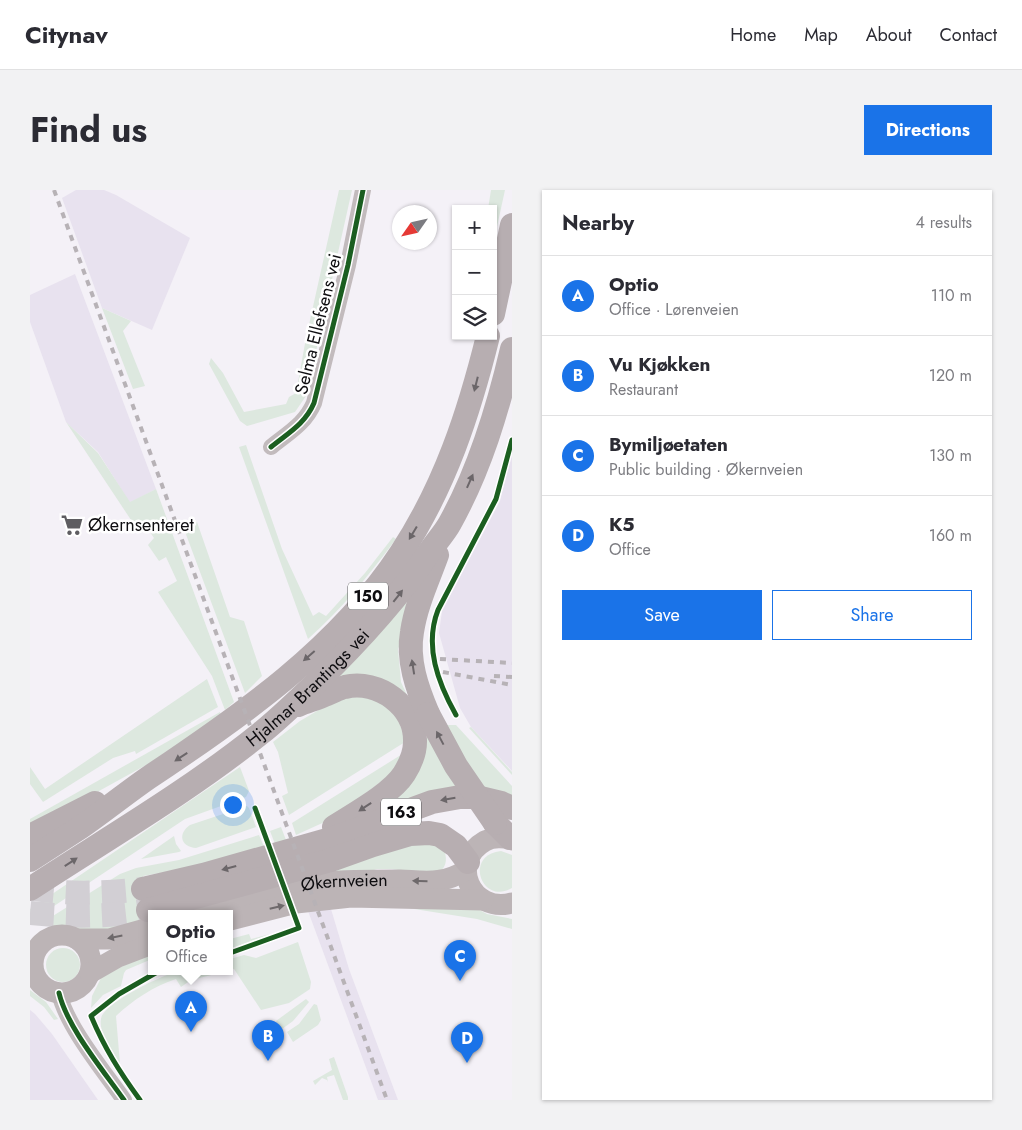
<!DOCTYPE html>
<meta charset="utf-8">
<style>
:root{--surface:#fff;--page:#f2f2f3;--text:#2b2b33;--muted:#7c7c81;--line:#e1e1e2;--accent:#1a73e8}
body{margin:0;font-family:Jost,sans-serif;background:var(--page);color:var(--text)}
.controls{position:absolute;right:15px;top:15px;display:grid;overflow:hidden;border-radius:0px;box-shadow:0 1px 4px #0004}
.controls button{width:45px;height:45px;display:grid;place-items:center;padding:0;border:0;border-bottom:1px solid var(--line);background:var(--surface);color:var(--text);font:25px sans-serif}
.compass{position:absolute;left:362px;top:15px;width:45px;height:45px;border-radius:50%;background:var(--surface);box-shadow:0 1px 4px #0004;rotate:236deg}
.you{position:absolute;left:202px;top:614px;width:18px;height:18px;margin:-12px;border:4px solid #fff;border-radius:50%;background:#1a73e8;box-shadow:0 0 0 8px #1a73e833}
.badge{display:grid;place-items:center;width:32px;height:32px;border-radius:50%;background:var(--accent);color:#fff;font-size:16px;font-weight:700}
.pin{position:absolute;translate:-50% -41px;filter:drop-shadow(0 1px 2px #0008)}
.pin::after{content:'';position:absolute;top:26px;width:18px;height:15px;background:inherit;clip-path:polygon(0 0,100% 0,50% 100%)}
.popup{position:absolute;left:118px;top:720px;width:85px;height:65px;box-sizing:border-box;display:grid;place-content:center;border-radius:0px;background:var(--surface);filter:drop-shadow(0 1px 4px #0005);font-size:16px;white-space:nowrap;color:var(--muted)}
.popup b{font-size:19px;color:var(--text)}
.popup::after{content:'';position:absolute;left:50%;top:100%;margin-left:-10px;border:10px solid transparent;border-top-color:var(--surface)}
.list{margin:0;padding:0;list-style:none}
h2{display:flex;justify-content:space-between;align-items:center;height:65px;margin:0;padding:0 20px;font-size:21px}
h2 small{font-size:16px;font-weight:400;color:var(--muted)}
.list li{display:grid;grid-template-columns:32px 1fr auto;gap:15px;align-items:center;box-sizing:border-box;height:80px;padding:0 20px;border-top:1px solid var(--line)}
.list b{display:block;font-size:19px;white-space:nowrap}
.list p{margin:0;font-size:16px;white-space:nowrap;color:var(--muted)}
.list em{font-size:16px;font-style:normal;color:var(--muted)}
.actions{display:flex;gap:10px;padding:15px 20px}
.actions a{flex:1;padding:11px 0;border:1px solid var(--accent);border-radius:0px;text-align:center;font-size:18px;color:var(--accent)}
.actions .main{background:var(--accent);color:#fff}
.icon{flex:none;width:28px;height:28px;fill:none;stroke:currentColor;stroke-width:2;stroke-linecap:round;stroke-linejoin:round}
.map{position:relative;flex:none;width:482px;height:910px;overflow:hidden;border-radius:0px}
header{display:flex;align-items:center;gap:30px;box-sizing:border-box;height:70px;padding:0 25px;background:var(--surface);border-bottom:1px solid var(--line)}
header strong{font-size:24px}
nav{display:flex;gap:28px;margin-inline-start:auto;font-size:18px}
.intro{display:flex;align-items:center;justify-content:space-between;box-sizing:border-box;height:120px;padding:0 30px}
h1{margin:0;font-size:35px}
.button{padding:12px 22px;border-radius:0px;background:var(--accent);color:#fff;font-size:18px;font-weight:700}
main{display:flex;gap:30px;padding:0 30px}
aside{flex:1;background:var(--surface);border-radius:0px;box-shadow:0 1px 4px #0004}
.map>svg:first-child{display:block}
.built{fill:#e8e2ef}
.green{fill:#dde8df}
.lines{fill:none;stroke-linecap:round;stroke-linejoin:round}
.highway-tunnel{stroke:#d2cfd4;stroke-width:24;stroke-dasharray:24 12;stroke-linecap:butt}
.minor{stroke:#c2bbbd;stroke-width:16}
.major{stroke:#bcb4b6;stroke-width:21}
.highway{stroke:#b7aeb1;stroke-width:24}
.rail{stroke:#b7b2b6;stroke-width:4;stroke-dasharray:6 6;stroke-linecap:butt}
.highway-bridge{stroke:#b7aeb1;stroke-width:24}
.cycleway-casing{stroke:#fff;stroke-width:8}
.cycleway{stroke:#1b5e20;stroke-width:5}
.oneway{fill:#6b6669}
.oneway2{fill:#6e696b}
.labels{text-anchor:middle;stroke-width:5;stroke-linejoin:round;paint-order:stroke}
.shield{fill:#fff;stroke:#565658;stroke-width:1}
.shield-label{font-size:16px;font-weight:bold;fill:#0e0d10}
.street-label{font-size:18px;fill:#0e0d10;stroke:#fff}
.poi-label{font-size:18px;fill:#0e0d10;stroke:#fff;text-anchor:start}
</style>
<header>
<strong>Citynav</strong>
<nav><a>Home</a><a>Map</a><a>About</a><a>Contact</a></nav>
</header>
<div class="intro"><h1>Find us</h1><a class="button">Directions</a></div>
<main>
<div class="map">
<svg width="482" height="910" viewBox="0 0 482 910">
<rect width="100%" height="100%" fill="#f4f1f7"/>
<!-- built -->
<g class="built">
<path d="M46,0h28l12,5 74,43 -38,92 -50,-22 -40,-110z"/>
<path d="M45,84l81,215 -26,14 -32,-51 -32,-30 -36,-100v-27z"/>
<path d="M482,262v319l-41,-44 -11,-19 -21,-75 3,-22 58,-110z"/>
<path d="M301,719l18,60 49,131h-20l-70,-189z"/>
<path d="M0,820l5,4 17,20 46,66h-68z"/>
</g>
<!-- green -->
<g class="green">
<path d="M309,0h13l-46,206 -11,16 -48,14 -7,-5 -31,-57 2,-6 12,15 21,39 42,-8 3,-7 7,-4 10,-55z"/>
<path d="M461,0h14l-12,55v-36h-5z"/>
<path d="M72,118l29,13 -8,10 22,55 -12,3z"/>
<path d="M36,232l32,31 32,49 26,-13 78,213 -9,8 -13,-34 -54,-84 19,-11 -11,-24 -7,4 -11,-16 6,-7 -6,-9 -9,3z"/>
<path d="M216,255l36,104 31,67 6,-4 7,4 39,-43 28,-36 3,2c-27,36 -54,70 -88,100l-69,-192z"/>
<path d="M167,332l33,95 14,4 18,55 -17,17 -61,-164z"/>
<path d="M392,390l-18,56 -6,13 3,33 6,13 -81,-7z"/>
<path d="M177,489l11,28 -82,47 -1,-3 -22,7 -70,44 -13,-18v-17l15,22z"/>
<path d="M343,506l24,17 8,29 -116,73 -7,-19 6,-3 -10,-41 -5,-10 27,-21 39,-23z"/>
<path d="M190,522l1,3 -73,49 -118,65v-10z"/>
<path d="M418,535h8l56,61v14l-32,-9 -37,-63z"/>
<path d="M441,537l41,45v3l-43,-47z"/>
<path d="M400,545l30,54 -99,33 63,-82z"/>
<path d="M374,563l-7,17 -68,50 -33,15 -4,-12z"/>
<path d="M210,577l9,24 -3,6 -61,22 -155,103v-13z"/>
<path d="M217,616l2,2 7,19 -60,21c-15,-1 -19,-14 -6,-23z"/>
<path d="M251,637l5,13 -11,4 -5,-13z"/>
<path d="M229,645l5,12 -71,20 -50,9 -1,18 9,24 -24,11 -40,2 -23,-5 -12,1 -3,-2 -1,-6 72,-45 16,-6 43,-8z"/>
<path d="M144,646l2,8 5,7 -2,1 -38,7z"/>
<path d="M391,652l11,1 12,6c4,13 2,18 -8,27l-44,-7h-15l-15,5 -52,-2z"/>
<path d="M471,661l11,4v33c-30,18 -49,-33 -11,-37z"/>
<path d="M444,717l13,7 25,5v10l-35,-10 -69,-11z"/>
<path d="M219,744l2,5 19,-5 -40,15v-10z"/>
<path d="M268,752l13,40 -1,7 -21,14 -28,7 -27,-41 -4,1v-11l14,-4 12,3z"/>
<circle cx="33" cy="775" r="17"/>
<path d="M122,760v9l-26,11 -2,3 -3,13 -18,9 -12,13 1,-12 9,-18z"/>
<path d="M148,781h50l-37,9 -10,7 -5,-8c-22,7 -43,21 -60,37l4,48c-6,-11 -22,-32 -19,-45 2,-16 62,-44 77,-48z"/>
<path d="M0,800l16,12 12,17 -4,1 -10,-13 -14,-11z"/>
<path d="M276,809l3,3 -16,19 -11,8 -6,-8z"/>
<path d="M284,814l3,1 4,15 -3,5 -25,17 -6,-10 12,-8z"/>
<path d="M304,867l14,40v3h-5l-9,-25 -7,2 1,5 -1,-2 -5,-2 -7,7 -2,-4 19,-11 -3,-11z"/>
</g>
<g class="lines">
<!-- highway-tunnel -->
<g class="highway-tunnel">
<path d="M0,698c37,7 76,5 113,1"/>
<path d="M0,723c40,4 78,4 118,-3"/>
</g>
<!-- minor -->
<g class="minor">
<path d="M241,257c17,-14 34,-23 43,-44l34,-138 15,-75"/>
<path d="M29,803c8,34 44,77 65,107"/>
</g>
<!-- major -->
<g class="major">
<path d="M482,650c-8,-3 -19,-3 -27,1 -37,21 -14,73 27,62"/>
<path id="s1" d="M163,723c42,-12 86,-26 130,-31 25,-2 51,-2 77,-2 25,1 43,5 66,-10"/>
<path d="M200,730l66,-17 55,-6 132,3"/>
<circle cx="32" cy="774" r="29"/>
<path d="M47,749h32l43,-12"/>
<path d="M60,783l28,-16 34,-13"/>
</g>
<!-- highway -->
<g class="highway">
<path d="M463,124l19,-89"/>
<path d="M268,515c10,-4 20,-7 29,-11 6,-2 12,-6 18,-7 33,-8 71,19 70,55 0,11 -6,24 -11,32 -13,20 -50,40 -70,53"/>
<path d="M398,524c-11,-26 -21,-54 -16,-82 4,-27 16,-52 25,-77"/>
<path d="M465,633l15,15"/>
<path d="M0,646l65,-33"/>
<path d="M0,670c17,-11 34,-22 51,-33 23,-16 44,-33 67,-49 93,-62 191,-130 253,-225 44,-67 68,-140 87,-217"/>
<path id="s2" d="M0,699c78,-51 159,-98 231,-156 20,-16 38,-34 56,-51 41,-40 79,-81 111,-128 7,-11 16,-20 22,-31 30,-54 48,-114 62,-174"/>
<path d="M113,699l60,-14 131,-37 98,-36 28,-5h16l25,6 11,5"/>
<path d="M118,720l183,-50 42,-15 37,-11 19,-1 11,2 16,11 12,16"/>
</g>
<!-- rail -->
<g class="rail">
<path d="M24,0l333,910"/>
<path d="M410,469l72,4"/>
<path d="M413,482l69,13"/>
<path d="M464,486l18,1"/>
</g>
<!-- highway-bridge -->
<path class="highway-bridge" d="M398,524l28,52 39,57"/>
<!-- cycleway casing -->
<g class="cycleway-casing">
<g id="cycleway">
<path d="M241,257c17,-14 34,-23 43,-44l34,-138 15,-75"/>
<path d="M426,525c-18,-32 -32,-69 -18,-105l58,-111 16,-59"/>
<path d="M200,763l69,-25 -44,-120"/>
<path d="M29,803c8,34 44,77 65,107"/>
<path d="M110,910c-21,-29 -35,-51 -49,-84l28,-22 40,-23"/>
</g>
</g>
<!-- cycleway -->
<use href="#cycleway" class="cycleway"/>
</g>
<!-- one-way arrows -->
<defs><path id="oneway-solid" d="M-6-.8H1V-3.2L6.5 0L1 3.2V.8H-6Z" transform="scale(1.25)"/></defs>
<g class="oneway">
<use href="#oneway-solid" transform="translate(446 194) rotate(104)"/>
<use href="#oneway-solid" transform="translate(440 291) rotate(-66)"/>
<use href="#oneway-solid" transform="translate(383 343) rotate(121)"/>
<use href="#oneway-solid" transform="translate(368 406) rotate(-52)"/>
<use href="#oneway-solid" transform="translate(279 466) rotate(139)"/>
<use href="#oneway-solid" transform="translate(383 477) rotate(-99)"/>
<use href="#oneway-solid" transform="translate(410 548) rotate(-118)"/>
<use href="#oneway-solid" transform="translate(151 567) rotate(147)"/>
<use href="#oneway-solid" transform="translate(418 609) rotate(170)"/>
<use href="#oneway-solid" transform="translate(335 617) rotate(146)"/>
<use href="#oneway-solid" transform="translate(41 672) rotate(-33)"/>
<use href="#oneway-solid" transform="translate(199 678) rotate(165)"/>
</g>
<g class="oneway2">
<use href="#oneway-solid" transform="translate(390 691) rotate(-178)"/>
<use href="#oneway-solid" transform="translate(247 717) rotate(-13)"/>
<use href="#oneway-solid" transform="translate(85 747) rotate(169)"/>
</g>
<!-- icons -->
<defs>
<g id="supermarket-bare" transform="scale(1.725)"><path d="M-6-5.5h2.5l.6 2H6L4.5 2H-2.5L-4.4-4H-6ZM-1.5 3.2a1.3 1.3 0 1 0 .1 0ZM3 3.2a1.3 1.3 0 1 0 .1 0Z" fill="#5e5d61" stroke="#fff" stroke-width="2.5" paint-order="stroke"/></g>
</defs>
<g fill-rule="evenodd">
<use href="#supermarket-bare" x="42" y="335"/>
</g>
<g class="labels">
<!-- shield labels -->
<g class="shield">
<rect x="318" y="392.5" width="40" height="27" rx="4"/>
<rect x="351" y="608.5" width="40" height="27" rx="4"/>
</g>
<g class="shield-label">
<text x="338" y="412">150</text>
<text x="371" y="628">163</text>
</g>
<!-- street labels -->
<g class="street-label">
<text transform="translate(288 134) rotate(-76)" y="6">Selma Ellefsens vei</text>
<text dy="6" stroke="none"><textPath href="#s2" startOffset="344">Hjalmar Brantings vei</textPath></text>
<text dy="6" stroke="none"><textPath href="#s1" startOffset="155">Økernveien</textPath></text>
</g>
<!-- poi labels -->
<g class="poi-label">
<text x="58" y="341">Økernsenteret</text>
</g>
</g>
</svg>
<div class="controls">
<button>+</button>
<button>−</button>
<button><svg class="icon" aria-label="layers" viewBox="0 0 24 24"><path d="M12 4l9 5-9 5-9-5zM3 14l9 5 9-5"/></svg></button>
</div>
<svg class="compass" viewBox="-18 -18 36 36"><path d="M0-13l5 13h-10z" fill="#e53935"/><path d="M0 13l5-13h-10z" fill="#7c7c81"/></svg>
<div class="you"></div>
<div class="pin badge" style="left:161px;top:842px">A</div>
<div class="popup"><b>Optio</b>Office</div>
<div class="pin badge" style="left:238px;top:871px">B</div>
<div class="pin badge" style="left:430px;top:791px">C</div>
<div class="pin badge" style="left:437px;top:873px">D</div>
</div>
<aside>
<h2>Nearby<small>4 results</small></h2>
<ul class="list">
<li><span class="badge">A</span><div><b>Optio</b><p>Office · Lørenveien</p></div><em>110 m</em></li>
<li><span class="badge">B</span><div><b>Vu Kjøkken</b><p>Restaurant</p></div><em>120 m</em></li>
<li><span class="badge">C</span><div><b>Bymiljøetaten</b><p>Public building · Økernveien</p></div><em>130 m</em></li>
<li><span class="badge">D</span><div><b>K5</b><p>Office</p></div><em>160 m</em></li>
</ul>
<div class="actions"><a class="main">Save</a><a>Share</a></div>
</aside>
</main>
